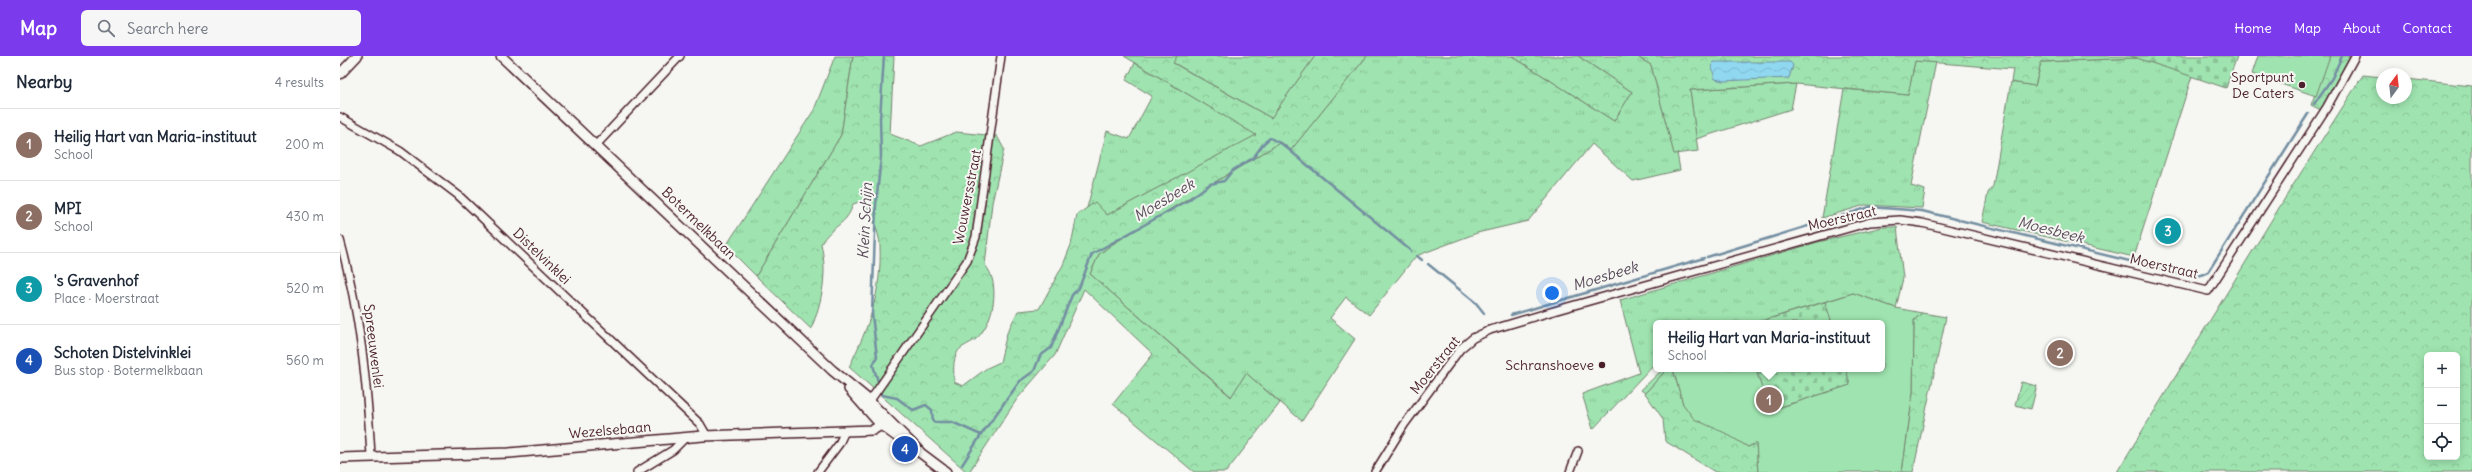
<!DOCTYPE html>
<meta charset="utf-8">
<style>
:root{--surface:#fff;--page:#f6f6f7;--text:#1f2937;--muted:#747a83;--line:#e0e1e3;--accent:#7c3aed}
body{margin:0;font-family:Delius,sans-serif;background:var(--page);color:var(--text)}
.controls{position:absolute;right:12px;bottom:12px;display:grid;overflow:hidden;border-radius:6px;box-shadow:0 2px 10px #0003}
.controls button{width:36px;height:36px;display:grid;place-items:center;padding:0;border:0;border-bottom:1px solid var(--line);background:var(--surface);color:var(--text);font:20px sans-serif}
.compass{position:absolute;left:2036px;top:12px;width:36px;height:36px;border-radius:50%;background:var(--surface);box-shadow:0 2px 10px #0003;rotate:15deg}
.you{position:absolute;left:1212px;top:237px;width:14px;height:14px;margin:-10px;border:3px solid #fff;border-radius:50%;background:#1a73e8;box-shadow:0 0 0 6px #1a73e833}
.badge{display:grid;place-items:center;width:26px;height:26px;border-radius:50%;background:var(--accent);color:#fff;font-size:13px;font-weight:700}
.pin{position:absolute;translate:-50% -50%;border:2px solid #fff;box-shadow:0 1px 4px #0006}
.popup{position:absolute;left:1313px;top:264px;width:232px;height:52px;box-sizing:border-box;display:grid;place-content:center;border-radius:6px;background:var(--surface);filter:drop-shadow(0 1px 3px #0005);font-size:13px;white-space:nowrap;color:var(--muted)}
.popup b{font-size:15px;color:var(--text)}
.popup::after{content:'';position:absolute;left:50%;top:100%;margin-left:-8px;border:8px solid transparent;border-top-color:var(--surface)}
.list{margin:0;padding:0;list-style:none}
h2{display:flex;justify-content:space-between;align-items:center;height:52px;margin:0;padding:0 16px;font-size:17px}
h2 small{font-size:13px;font-weight:400;color:var(--muted)}
.list li{display:grid;grid-template-columns:26px 1fr auto;gap:12px;align-items:center;box-sizing:border-box;height:72px;padding:0 16px;border-top:1px solid var(--line)}
.list b{display:block;font-size:15px;white-space:nowrap}
.list p{margin:0;font-size:13px;white-space:nowrap;color:var(--muted)}
.list em{font-size:13px;font-style:normal;color:var(--muted)}
.icon{flex:none;width:22px;height:22px;fill:none;stroke:currentColor;stroke-width:2;stroke-linecap:round;stroke-linejoin:round}
.map{position:relative;flex:none;width:2132px;height:416px;overflow:hidden}
header{display:flex;align-items:center;gap:24px;box-sizing:border-box;height:56px;padding:0 20px;background:var(--accent);color:#fff}
header strong{font-size:19px}
nav{display:flex;gap:22px;margin-inline-start:auto;font-size:14px}
.search{width:280px;height:36px;background:var(--page);display:flex;align-items:center;gap:10px;box-sizing:border-box;padding:0 14px;border-radius:6px;color:var(--muted);font-size:15px}
main{display:flex}
aside{flex:1;background:var(--surface)}
.map>svg:first-child{display:block}
.grass{fill:url(#grass-tufts);stroke:#74826e}
.forest{fill:url(#forest-crowns);stroke:#74826e;fill-rule:evenodd}
.cemetery{fill:url(#cemetery-stones);stroke:#74826e}
.garden{fill:url(#garden-furrows);stroke:#74826e}
.pitch{fill:#9fe4b0;stroke:#74826e}
.water{fill:url(#water-waves);stroke:#738ea1}
.lines{fill:none;stroke-linecap:round;stroke-linejoin:round}
.stream{stroke:#738ea1;stroke-width:2.5}
.street-casing{stroke:#4a1f2b;stroke-width:10}
.secondary-casing{stroke:#4a1f2b;stroke-width:12}
.street{stroke:#f6f6f2;stroke-width:7}
.secondary{stroke:#f6f6f2;stroke-width:9}
.poi-dot{fill:#4a1f2b;stroke:#f6f6f2;stroke-width:1.5}
.labels{text-anchor:middle;stroke-width:4;stroke-linejoin:round;paint-order:stroke}
.poi-label{font-size:14px;fill:#4a1f2b;stroke:#f6f6f2;text-anchor:end}
.street-label{font-size:14px;fill:#4a1f2b;stroke:#f6f6f2}
.water-label{font-size:15px;font-style:italic;fill:#5b4d5c;stroke:#f6f6f2}
</style>
<header>
<strong>Map</strong>
<div class="search"><svg class="icon" aria-label="search" viewBox="0 0 24 24"><circle cx="10" cy="10" r="6"/><path d="M15 15l6 6"/></svg>Search here</div>
<nav><a>Home</a><a>Map</a><a>About</a><a>Contact</a></nav>
</header>
<main>
<aside>
<h2>Nearby<small>4 results</small></h2>
<ul class="list">
<li><span class="badge" style="background:#8d6e63">1</span><div><b>Heilig Hart van Maria-instituut</b><p>School</p></div><em>200 m</em></li>
<li><span class="badge" style="background:#8d6e63">2</span><div><b>MPI</b><p>School</p></div><em>430 m</em></li>
<li><span class="badge" style="background:#0f9aa8">3</span><div><b>'s Gravenhof</b><p>Place · Moerstraat</p></div><em>520 m</em></li>
<li><span class="badge" style="background:#1a4fb4">4</span><div><b>Schoten Distelvinklei</b><p>Bus stop · Botermelkbaan</p></div><em>560 m</em></li>
</ul>
</aside>
<div class="map">
<svg width="2132" height="416" viewBox="0 0 2132 416">
<defs>
<pattern id="grass-tufts" width="24" height="20" patternUnits="userSpaceOnUse"><rect width="24" height="20" fill="#9fe4b0"/><path d="M3 7l-1-3M5 7V3M7 7l1-3M15 17l-1-3M17 17v-4M19 17l1-3" fill="none" stroke="#8ac398"/></pattern>
<pattern id="forest-crowns" width="20" height="18" patternUnits="userSpaceOnUse"><rect width="20" height="18" fill="#9fe4b0"/><path d="M2 6a3 3 0 1 1 6 0M12 15a3 3 0 1 1 6 0" fill="none" stroke="#8ac398"/></pattern>
<pattern id="cemetery-stones" width="16" height="16" patternUnits="userSpaceOnUse"><rect width="16" height="16" fill="#9fe4b0"/><path d="M2 7V4a2 2 0 0 1 4 0v3zM10 15v-3a2 2 0 0 1 4 0v3z" fill="#8ac398"/></pattern>
<pattern id="garden-furrows" width="10" height="10" patternUnits="userSpaceOnUse"><rect width="10" height="10" fill="#9fe4b0"/><path d="M-1 1l2-2M0 10L10 0M9 11l2-2" fill="none" stroke="#8ac398"/></pattern>
<pattern id="water-waves" width="16" height="10" patternUnits="userSpaceOnUse"><rect width="16" height="10" fill="#8fd8f0"/><path d="M0 5q4-4 8 0t8 0" fill="none" stroke="#7db9ce"/></pattern>
</defs>
<rect width="100%" height="100%" fill="#f6f6f2"/>
<filter id="ink" filterUnits="userSpaceOnUse"><feTurbulence type="fractalNoise" baseFrequency=".025" numOctaves="2"/><feDisplacementMap in="SourceGraphic" scale="8" xChannelSelector="R" yChannelSelector="G"/><feConvolveMatrix kernelMatrix="1 2 1 2 8 2 1 2 1" color-interpolation-filters="sRGB"/></filter>
<g filter="url(#ink)">
<!-- grass -->
<g class="grass">
<path d="M495,0h18l-12,79 -85,141 -30,-30 88,-136z"/>
<path d="M837,0h138l-44,62 -99,-56z"/>
<path d="M1027,0h145l102,65 18,-29 -54,-36h58l15,9 23,88h3l3,17 -47,11 -41,-37 -64,77 -51,12 -61,23 -47,59 -23,-18 -16,21 25,21 -53,82 -56,-48 -14,24 -142,-123 9,-20 12,-9 170,-103 10,8z"/>
<path d="M1798,2l54,18 -58,181 -152,-35 6,-29 5,-7 18,-104 24,4 6,-24z"/>
<path d="M1575,5l21,1 -25,124 14,4 -3,18 -57,-3 -43,13 22,-129 64,6z"/>
<path d="M795,7l122,72 -150,80 -20,-7 20,-77 22,8 23,-43 -26,-16z"/>
<path d="M1456,28l-5,25 -95,30 -6,-49z"/>
<path d="M1543,171h14l6,51 -7,30 -43,-15 -98,30h-99v39l-63,67 -11,-35 57,-21 -19,-73 198,-58z"/>
</g>
<!-- forest -->
<g class="forest">
<path d="M513,0h41l-4,78 31,12 35,-14 41,4 7,13 -12,54 -7,62c16,18 9,58 -9,74 -5,4 -14,7 -18,12 -6,10 -4,20 -4,31l9,4 24,-18 13,-6 7,-29 11,-22 21,-2 24,-44 8,-20 6,-30 18,-13 12,13 149,-80 -132,-79h53l-4,7 98,55 44,-62h52l-76,94 -10,-8 -170,103 -12,9 -9,20 141,123 15,-24 34,30 -54,69h-32l-81,-68 40,-50 -69,-65 -29,66 -38,44 -48,73h-2l-118,-105c20,-40 33,-76 31,-121 0,-14 -11,-33 -15,-46l-12,4c-6,22 -22,21 -32,40 7,29 1,58 -10,85l-55,-53 85,-141z"/>
<path d="M1172,0h66l54,36 -18,29z"/>
<path d="M1296,0h495l7,2 -97,4 -6,24 -24,-4 2,-13 -98,-8 -7,34 -112,-11 -106,6 8,61 -24,3 -23,-89z"/>
<path d="M1989,0h22l-30,54 -10,-5z"/>
<path d="M2023,19l19,2v21h24v-19l66,7v386h-355l173,-282zM2087,299h30v102h-30z"/>
<path d="M1582,257l24,4 -33,155h-11l11,-80 1,-72z"/>
<path d="M1327,313h6l10,35 65,43 8,-4 2,29h-43l-50,-31 -2,-22 -18,-26z"/>
</g>
<!-- cemetery -->
<g class="cemetery">
<path d="M1791,0h106l-11,32z"/>
<path d="M1485,246l7,21h-77z"/>
<path d="M1416,313h90l5,16 -83,26z"/>
</g>
<!-- garden -->
<path class="garden" d="M1681,326l16,4 -6,23 -16,-4z"/>
<!-- pitch -->
<g class="pitch">
<path d="M1918,0h72l-14,40 -64,-22z"/>
<path d="M1513,237l43,15 26,5 -8,7 -1,72 -11,80h-144l-2,-29 -8,4 -23,-14 -31,-14 -11,-15 -10,-35h83l13,42 81,-26 -4,-16h36v-46h-50l-7,-21z"/>
<path d="M1323,313h4l-22,24 -4,-3z"/>
</g>
<!-- water -->
<path class="water" d="M1373,6h77l3,3 -4,13 -66,3 -8,-2 -3,-11z"/>
<g class="lines">
<!-- stream -->
<g class="stream">
<path d="M1974,48l18,-26 10,-22"/>
<path d="M1077,200l5,4"/>
<path d="M1367,201l163,-50 52,4 274,66 12,-5 100,-158"/>
<path d="M1088,208l48,39 8,10"/>
<path d="M1171,259l193,-57"/>
<path d="M539,329l-6,-20 4,-8 -5,-43 4,-109 5,-49 -1,-37 4,-63"/>
<path d="M541,336l1,3 15,3 16,12 13,-5 6,5 1,12h19l29,13 -19,30"/>
<path d="M641,379l39,-54 14,-10 6,-15 11,-8 21,-53 7,-7 13,-34 95,-53 23,-17 14,-3 9,-11 20,-12 11,-15 6,-5 12,6 129,107"/>
</g>
<!-- street casing -->
<g class="street-casing">
<g id="street">
<path d="M0,61l60,34 58,44 242,229 7,12"/>
<path d="M257,88l83,-88"/>
<path d="M0,184c20,72 27,142 31,216"/>
<path d="M527,349l100,-144 9,-24 25,-181"/>
<path d="M297,416l36,-22 13,-13"/>
<path d="M478,416l21,-28 6,-13"/>
<path d="M1035,416l29,-47 56,-76 13,-11 17,-8 67,-20 313,-88 30,-2 22,3 286,68 119,-184 28,-51"/>
<path d="M1230,416l8,-21"/>
</g>
</g>
<!-- secondary casing -->
<g class="secondary-casing">
<g id="secondary">
<path d="M161,0l331,314 33,27 54,54"/>
<path d="M0,18l17,-18"/>
<path d="M509,333l32,36 22,16"/>
<path d="M574,392l32,24"/>
<path d="M0,402l169,-5 194,-17 170,-6 8,-5"/>
</g>
</g>
<!-- street -->
<use href="#street" class="street"/>
<!-- secondary -->
<use href="#secondary" class="secondary"/>
</g>
</g>
<!-- markers -->
<g class="poi-dot">
<circle cx="1962" cy="29" r="4"/>
<circle cx="1262" cy="309" r="4"/>
</g>
<g class="labels">
<!-- poi labels -->
<g class="poi-label">
<text x="1954" y="26">Sportpunt<tspan x="1954" dy="16">De Caters</tspan></text>
<text x="1254" y="314">Schranshoeve</text>
</g>
<!-- street labels -->
<g class="street-label">
<text transform="translate(627 141) rotate(-79)" y="5">Wouwersstraat</text>
<text transform="translate(1502 162) rotate(-13)" y="5">Moerstraat</text>
<text transform="translate(359 167) rotate(44)" y="5">Botermelkbaan</text>
<text transform="translate(202 200) rotate(44)" y="5">Distelvinklei</text>
<text transform="translate(1824 210) rotate(13)" y="5">Moerstraat</text>
<text transform="translate(34 290) rotate(83)" y="5">Spreeuwenlei</text>
<text transform="translate(1095 309) rotate(-51)" y="5">Moerstraat</text>
<text transform="translate(270 374) rotate(-5)" y="5">Wezelsebaan</text>
</g>
<!-- water labels -->
<g class="water-label">
<text transform="translate(824 144) rotate(-31)" y="5">Moesbeek</text>
<text transform="translate(525 165) rotate(-87)" y="5">Klein Schijn</text>
<text transform="translate(1711 174) rotate(14)" y="5">Moesbeek</text>
<text transform="translate(1265 220) rotate(-17)" y="5">Moesbeek</text>
</g>
</g>
</svg>
<div class="controls">
<button>+</button>
<button>−</button>
<button><svg class="icon" aria-label="locate" viewBox="0 0 24 24"><circle cx="12" cy="12" r="6"/><path d="M12 2v4M12 18v4M2 12h4M18 12h4"/></svg></button>
</div>
<svg class="compass" viewBox="-18 -18 36 36"><path d="M0-13l5 13h-10z" fill="#e53935"/><path d="M0 13l5-13h-10z" fill="#747a83"/></svg>
<div class="you"></div>
<div class="pin badge" style="left:1429px;top:344px;background:#8d6e63">1</div>
<div class="popup"><b>Heilig Hart van Maria-instituut</b>School</div>
<div class="pin badge" style="left:1720px;top:297px;background:#8d6e63">2</div>
<div class="pin badge" style="left:1828px;top:175px;background:#0f9aa8">3</div>
<div class="pin badge" style="left:565px;top:393px;background:#1a4fb4">4</div>
</div>
</main>
